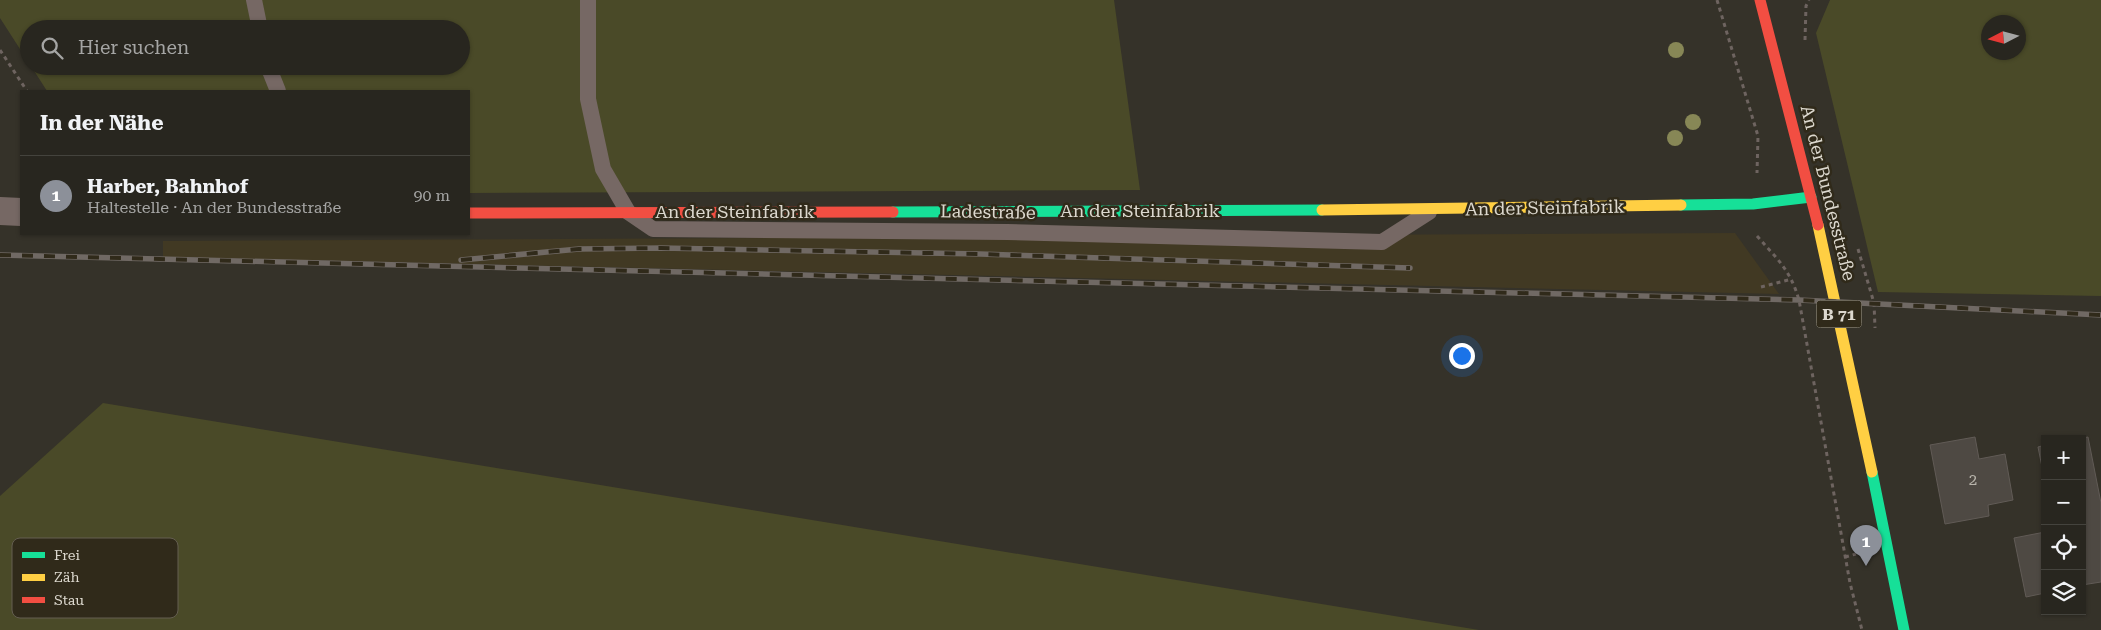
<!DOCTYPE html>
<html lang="de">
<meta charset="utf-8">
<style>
:root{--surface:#28261f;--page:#302e28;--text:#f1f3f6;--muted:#a5a5a4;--line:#44433d;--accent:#8c9099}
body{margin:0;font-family:"Roboto Serif",serif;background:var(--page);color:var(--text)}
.controls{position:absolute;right:15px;bottom:15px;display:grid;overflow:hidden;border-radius:0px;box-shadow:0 1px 4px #0004}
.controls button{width:45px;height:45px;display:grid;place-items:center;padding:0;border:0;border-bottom:1px solid var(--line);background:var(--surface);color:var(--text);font:25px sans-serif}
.compass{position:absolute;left:1981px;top:15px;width:45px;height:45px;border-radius:50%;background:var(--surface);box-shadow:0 1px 4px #0004;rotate:264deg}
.you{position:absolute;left:1461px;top:355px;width:18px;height:18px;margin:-12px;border:4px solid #fff;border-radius:50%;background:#1a73e8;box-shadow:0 0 0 8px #1a73e833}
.badge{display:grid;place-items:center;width:32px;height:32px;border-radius:50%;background:var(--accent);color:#fff;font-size:16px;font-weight:700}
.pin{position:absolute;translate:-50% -41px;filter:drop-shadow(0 1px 2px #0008)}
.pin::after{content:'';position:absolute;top:26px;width:18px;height:15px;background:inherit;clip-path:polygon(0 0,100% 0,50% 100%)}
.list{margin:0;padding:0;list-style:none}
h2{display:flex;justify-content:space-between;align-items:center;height:65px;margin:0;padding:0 20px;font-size:21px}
h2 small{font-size:16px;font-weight:400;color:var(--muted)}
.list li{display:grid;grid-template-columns:32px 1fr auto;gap:15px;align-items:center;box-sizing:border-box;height:80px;padding:0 20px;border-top:1px solid var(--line)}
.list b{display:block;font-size:19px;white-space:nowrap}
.list p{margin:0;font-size:16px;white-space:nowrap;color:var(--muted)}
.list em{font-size:16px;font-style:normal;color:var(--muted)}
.icon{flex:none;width:28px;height:28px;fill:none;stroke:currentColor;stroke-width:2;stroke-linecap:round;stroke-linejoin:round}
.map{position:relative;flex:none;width:2101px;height:630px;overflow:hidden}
.search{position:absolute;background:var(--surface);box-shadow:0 1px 4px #0004;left:20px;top:20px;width:450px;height:55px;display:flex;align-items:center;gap:12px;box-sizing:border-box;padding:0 18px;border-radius:28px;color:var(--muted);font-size:19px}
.panel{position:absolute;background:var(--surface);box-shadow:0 1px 4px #0004;left:20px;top:90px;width:450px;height:145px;border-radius:0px}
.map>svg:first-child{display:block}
.built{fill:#413923}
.green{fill:#4a4a28;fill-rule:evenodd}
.building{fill:#4e4943;stroke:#615b56}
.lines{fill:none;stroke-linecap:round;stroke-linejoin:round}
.path{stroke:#6e6460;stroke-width:3;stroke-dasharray:4 4;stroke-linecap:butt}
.lane{stroke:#766864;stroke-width:16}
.street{stroke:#766864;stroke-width:28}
.fast{stroke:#16e098;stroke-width:11}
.slow{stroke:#ffcf43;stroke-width:11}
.jam{stroke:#f24e42;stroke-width:11}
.rail-casing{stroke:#706964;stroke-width:5.5}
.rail{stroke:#302a1a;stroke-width:4;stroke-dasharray:11;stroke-linecap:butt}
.tree{fill:#878756}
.labels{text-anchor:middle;stroke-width:5;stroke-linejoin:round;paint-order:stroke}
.number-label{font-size:15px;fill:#b8b4ab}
.shield{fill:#302a1a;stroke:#a8a498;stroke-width:1}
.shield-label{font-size:16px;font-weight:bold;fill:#dcd8ce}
.street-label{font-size:18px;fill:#dcd8ce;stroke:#302a1a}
.key{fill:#302a1a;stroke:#645e50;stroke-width:1}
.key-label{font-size:14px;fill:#dcd8ce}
</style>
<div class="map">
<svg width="2101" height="630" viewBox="0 0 2101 630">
<rect width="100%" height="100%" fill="#353229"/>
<!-- built -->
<path class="built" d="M1735,233l44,61 -1616,-37v-16z"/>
<!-- green -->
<g class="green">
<path d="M0,0h1114l26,190 -671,3v-102h-422l-16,-25h430v-37h-432v34l-29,-45z"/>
<path d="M1830,0h271v296l-223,-4 -62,-259zM1988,22h30v30h-30z"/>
<path d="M103,403l1376,227h-1479v-134z"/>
</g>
<!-- building -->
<g class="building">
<path d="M1975,437l4,22 26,-5 8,46 -25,5 1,11 -44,8 -15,-79z"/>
<path d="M2088,437l13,66v79l-19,3v-146h-4z"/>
<path d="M2045,445v37l-7,-35z"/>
<path d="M2045,532v61l-19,4 -12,-59z"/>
</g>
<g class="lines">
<!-- path -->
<g class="path">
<path d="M1717,0l41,136 -1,37"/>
<path d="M1805,40l1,-34 3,-6"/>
<path d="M0,50l27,41"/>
<path d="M1757,236c20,23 33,33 42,64l51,283 12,47"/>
<path d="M1858,249l16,54 1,25"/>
<path d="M1761,287l31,-8"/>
<path d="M1845,557l11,-3"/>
</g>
<!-- lane -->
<g class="lane">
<path d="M254,0l6,29"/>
<path d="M588,0v99l15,70 25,43 25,17 354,3 375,10 47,-30"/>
<path d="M268,66l10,25"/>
</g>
<!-- street -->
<path class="street" d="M0,211l21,1"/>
<!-- fast -->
<g class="fast">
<path d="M1681,205l72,-1 58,-7"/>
<path d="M893,212l429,-2"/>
<path d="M1872,472l32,158"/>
</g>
<!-- slow -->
<g class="slow">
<path d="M1322,210l359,-5"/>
<path d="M1818,225l54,247"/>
</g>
<!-- jam -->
<g class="jam">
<path d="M1760,0l58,225"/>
<path d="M469,213l424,-1"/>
</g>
<!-- rail casing -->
<g class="rail-casing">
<g id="rail">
<path d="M0,255l1799,45 302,15"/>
<path d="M461,260l118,-11 82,-1 319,6 430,14"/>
</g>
</g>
<!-- rail -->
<use href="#rail" class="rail"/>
</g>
<!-- trees -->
<g class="tree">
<circle cx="1676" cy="50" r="8"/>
<circle cx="1693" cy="122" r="8"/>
<circle cx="1675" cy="138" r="8"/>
</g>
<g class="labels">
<!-- number labels -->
<g class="number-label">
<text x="1973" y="485">2</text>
</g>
<!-- shield labels -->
<rect class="shield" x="1816.5" y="300.5" width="45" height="27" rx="4"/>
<g class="shield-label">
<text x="1839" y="320">B 71</text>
</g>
<!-- street labels -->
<g class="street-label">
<text transform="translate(1828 193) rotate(76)" y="6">An der Bundesstraße</text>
<text transform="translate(1545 208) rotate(-1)" y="6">An der Steinfabrik</text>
<text x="1140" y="217">An der Steinfabrik</text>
<text x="735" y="218">An der Steinfabrik</text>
<text transform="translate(988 212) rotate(1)" y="6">Ladestraße</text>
</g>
</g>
<!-- legend -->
<rect x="12" y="538" width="166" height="80" rx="8" class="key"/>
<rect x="22" y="552" width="23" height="6" fill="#16e098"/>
<rect x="22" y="574" width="23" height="7" fill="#ffcf43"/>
<rect x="22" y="597" width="23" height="6" fill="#f24e42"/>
<g class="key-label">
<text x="54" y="560">Frei</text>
<text x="54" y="582">Zäh</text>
<text x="54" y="605">Stau</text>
</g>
</svg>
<div class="controls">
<button>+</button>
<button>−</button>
<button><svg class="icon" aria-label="locate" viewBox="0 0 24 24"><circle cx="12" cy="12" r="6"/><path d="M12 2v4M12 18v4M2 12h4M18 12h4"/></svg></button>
<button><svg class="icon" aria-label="layers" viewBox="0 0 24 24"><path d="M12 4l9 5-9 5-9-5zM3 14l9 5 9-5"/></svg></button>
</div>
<svg class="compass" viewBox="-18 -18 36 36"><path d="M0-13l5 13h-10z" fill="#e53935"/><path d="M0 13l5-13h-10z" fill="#a5a5a4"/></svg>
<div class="you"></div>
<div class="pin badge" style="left:1866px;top:566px">1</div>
<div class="search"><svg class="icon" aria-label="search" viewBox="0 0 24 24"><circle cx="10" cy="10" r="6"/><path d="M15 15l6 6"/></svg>Hier suchen</div>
<section class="panel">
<h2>In der Nähe<small></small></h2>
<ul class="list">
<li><span class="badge">1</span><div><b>Harber, Bahnhof</b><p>Haltestelle · An der Bundesstraße</p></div><em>90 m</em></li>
</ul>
</section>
</div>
